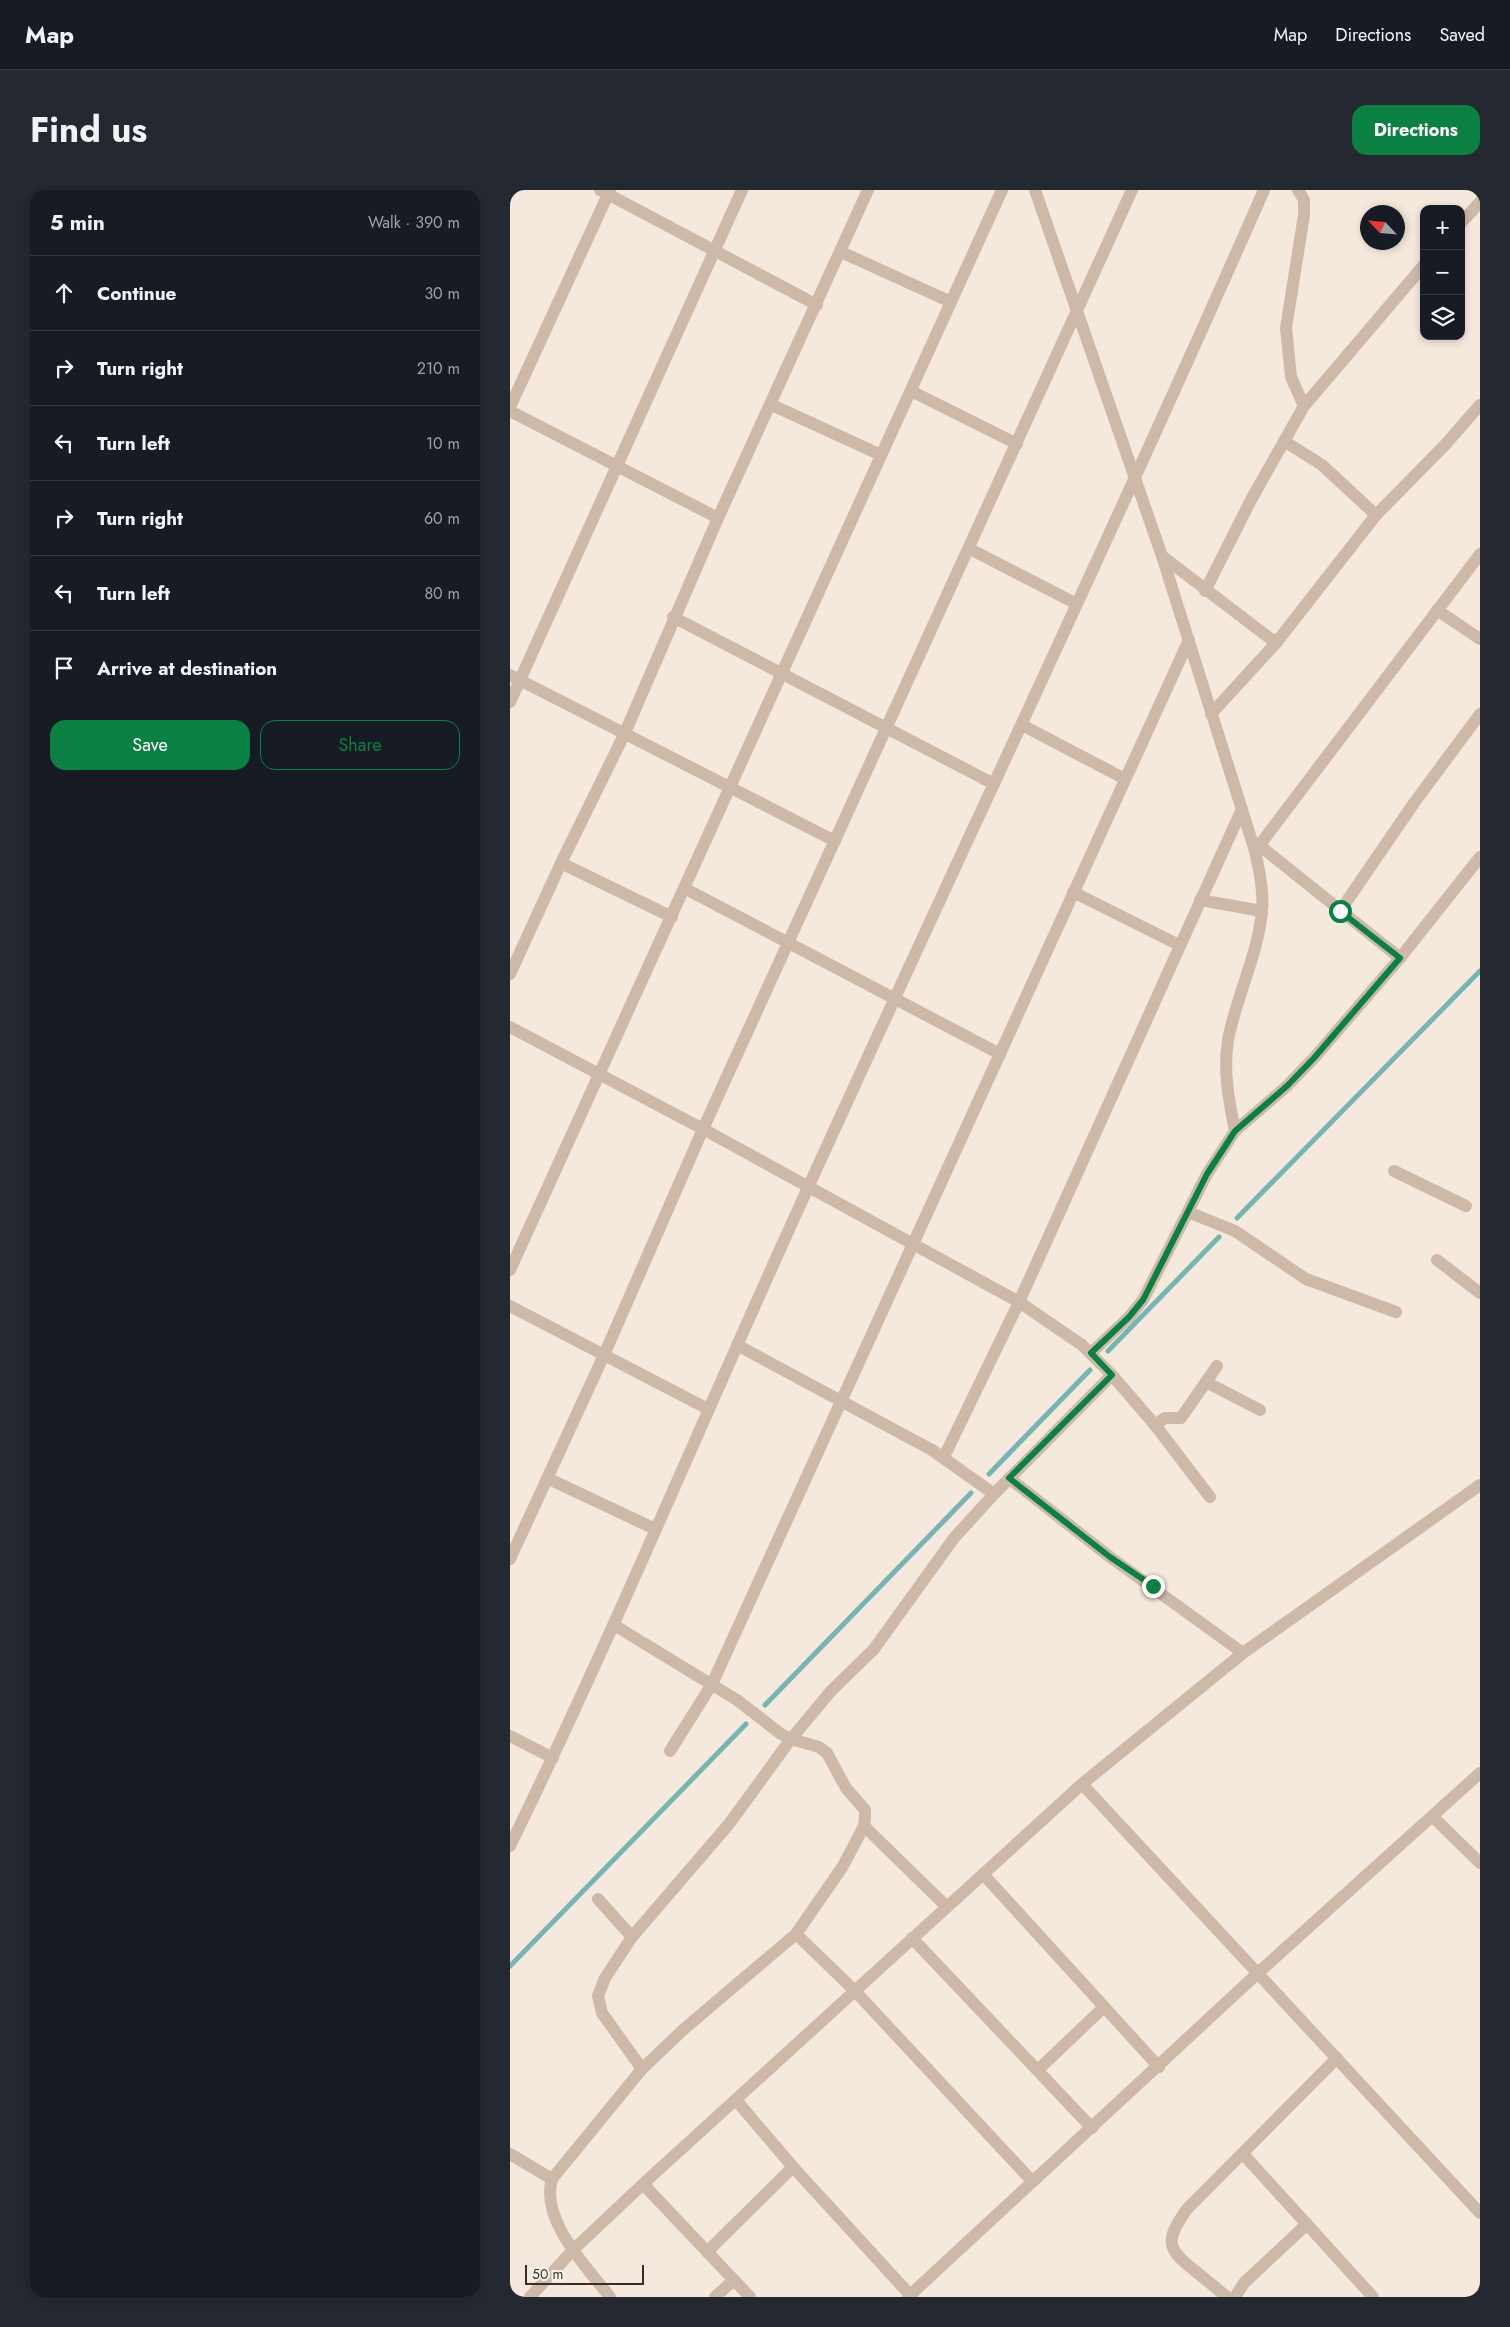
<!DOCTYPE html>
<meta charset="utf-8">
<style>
:root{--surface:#171b24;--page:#242831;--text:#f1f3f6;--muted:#9ea1a6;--line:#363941;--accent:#0b8043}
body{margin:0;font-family:Jost,sans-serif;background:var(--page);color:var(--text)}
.controls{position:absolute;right:15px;top:15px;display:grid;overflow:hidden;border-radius:10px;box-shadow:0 2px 8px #0003}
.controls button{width:45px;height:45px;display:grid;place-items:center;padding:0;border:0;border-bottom:1px solid var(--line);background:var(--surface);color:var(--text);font:25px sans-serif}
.compass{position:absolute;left:850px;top:15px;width:45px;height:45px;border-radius:50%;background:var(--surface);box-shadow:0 2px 8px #0003;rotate:296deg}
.scale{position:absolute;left:15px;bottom:12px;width:119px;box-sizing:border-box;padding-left:5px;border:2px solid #3a2d28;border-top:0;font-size:14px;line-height:18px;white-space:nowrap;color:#3a2d28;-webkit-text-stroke:4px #fcf3ea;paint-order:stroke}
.stop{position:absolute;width:15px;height:15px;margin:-11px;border:4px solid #0b8043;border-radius:50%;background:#fff}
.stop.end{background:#0b8043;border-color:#fff;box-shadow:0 1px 5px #0008}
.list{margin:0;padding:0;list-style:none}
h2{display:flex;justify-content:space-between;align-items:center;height:65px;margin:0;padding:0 20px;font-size:21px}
h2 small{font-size:16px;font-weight:400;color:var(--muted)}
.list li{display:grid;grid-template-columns:32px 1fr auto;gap:15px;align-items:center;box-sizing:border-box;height:75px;padding:0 20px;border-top:1px solid var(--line)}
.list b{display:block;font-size:19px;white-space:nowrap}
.list em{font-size:16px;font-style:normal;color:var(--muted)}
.actions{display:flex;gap:10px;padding:15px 20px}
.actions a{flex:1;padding:11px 0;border:1px solid var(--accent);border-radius:15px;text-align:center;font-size:18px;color:var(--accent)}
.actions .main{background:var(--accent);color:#fff}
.icon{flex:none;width:28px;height:28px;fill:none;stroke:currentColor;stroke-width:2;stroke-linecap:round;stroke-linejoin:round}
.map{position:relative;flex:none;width:970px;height:2107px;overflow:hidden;border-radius:15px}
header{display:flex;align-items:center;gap:30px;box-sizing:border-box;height:70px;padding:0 25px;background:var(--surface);border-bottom:1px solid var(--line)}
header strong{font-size:24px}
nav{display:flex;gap:28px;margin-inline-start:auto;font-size:18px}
.intro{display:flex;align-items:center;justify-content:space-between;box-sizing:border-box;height:120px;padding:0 30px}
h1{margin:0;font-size:35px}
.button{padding:12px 22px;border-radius:15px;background:var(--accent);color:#fff;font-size:18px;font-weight:700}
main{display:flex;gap:30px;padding:0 30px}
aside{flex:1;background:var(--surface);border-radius:15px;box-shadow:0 2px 8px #0003}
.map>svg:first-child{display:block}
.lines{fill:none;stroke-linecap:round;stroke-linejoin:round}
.stream{stroke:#79b4b5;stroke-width:5}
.minor{stroke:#ceb8a7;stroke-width:12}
.route{stroke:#0b8043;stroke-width:6}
</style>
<header>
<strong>Map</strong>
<nav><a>Map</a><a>Directions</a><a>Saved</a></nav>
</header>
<div class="intro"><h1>Find us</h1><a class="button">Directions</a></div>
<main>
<aside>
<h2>5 min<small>Walk · 390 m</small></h2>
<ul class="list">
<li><svg class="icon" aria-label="ahead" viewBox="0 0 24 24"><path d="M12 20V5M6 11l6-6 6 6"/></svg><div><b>Continue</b></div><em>30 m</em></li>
<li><svg class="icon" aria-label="right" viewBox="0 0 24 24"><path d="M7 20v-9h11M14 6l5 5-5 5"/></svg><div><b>Turn right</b></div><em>210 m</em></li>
<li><svg class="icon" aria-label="left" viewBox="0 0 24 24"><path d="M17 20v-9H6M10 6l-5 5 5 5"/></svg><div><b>Turn left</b></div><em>10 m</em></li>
<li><svg class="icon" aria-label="right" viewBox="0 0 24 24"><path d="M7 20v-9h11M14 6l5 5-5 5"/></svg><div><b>Turn right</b></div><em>60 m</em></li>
<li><svg class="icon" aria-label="left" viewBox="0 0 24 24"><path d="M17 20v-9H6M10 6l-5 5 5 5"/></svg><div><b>Turn left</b></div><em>80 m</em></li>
<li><svg class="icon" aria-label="arrive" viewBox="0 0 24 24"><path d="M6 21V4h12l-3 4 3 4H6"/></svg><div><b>Arrive at destination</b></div></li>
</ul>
<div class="actions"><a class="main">Save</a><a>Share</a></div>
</aside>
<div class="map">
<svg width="970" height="2107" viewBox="0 0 970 2107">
<rect width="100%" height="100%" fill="#f5e9dd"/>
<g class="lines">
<!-- stream -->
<g class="stream">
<path d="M727,1028l243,-247"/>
<path d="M598,1161l111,-114"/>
<path d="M479,1284l101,-104"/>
<path d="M255,1515l206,-212"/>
<path d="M0,1776l236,-242"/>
</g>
<!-- minor -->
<g class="minor">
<path d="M90,0l217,115"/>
<path d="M525,0l127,366 93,295c4,19 9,40 7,60 -4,44 -26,86 -34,129 -5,31 1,61 7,91"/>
<path d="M788,0l6,10v15l-18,113 5,49 13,29"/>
<path d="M951,33l19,-21"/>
<path d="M331,62l110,50"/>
<path d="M401,201l106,53"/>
<path d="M262,215l109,50"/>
<path d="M0,217l100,-217"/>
<path d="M0,221l208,107 150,-328"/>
<path d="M774,251l38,24 54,50"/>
<path d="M460,359l107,55"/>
<path d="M652,366l114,87"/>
<path d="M695,401l47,-93 52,-92 120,-141"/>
<path d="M927,420l43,29"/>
<path d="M163,427l321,167"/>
<path d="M0,485l325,166"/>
<path d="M0,512l232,-512"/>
<path d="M701,524l65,-71 100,-128 68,-69 36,-41"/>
<path d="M512,535l103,54"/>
<path d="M749,655l141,113"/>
<path d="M745,661l225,-297"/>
<path d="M51,673l111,54"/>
<path d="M174,698l316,166"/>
<path d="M563,702l106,53"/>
<path d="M690,710l62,11"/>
<path d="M830,721l74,-108 66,-89"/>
<path d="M0,784l51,-111 63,-128 94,-217"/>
<path d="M0,837l193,102 316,173 63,43 30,30"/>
<path d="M884,981l72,35"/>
<path d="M678,1022l47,19 71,48 90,33"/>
<path d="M927,1070l43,33"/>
<path d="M0,1080l492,-1080"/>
<path d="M0,1116l198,103"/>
<path d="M227,1155l195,105 62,44"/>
<path d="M581,1163l38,-36 14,-17 64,-126 28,-43 52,-45 27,-28 86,-100 80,-101"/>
<path d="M696,1192l54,28"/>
<path d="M645,1235l10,-7h16l36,-52"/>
<path d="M434,1267l75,-155 223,-493"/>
<path d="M37,1288l108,51"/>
<path d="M499,1288l101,79 133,96"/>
<path d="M0,1369l94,-204 99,-226 429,-939"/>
<path d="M0,1546l43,22"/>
<path d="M160,1561l42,-67 477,-1044"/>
<path d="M572,1594l398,429"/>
<path d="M922,1626l48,47"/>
<path d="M354,1636l83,81"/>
<path d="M0,1656c107,-219 200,-445 302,-667 150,-330 306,-657 452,-989"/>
<path d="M473,1684l176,193"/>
<path d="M88,1709l34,38"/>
<path d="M286,1744l58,56 178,191"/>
<path d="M402,1748l180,190"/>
<path d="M132,1879l-40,-56 -4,-17 7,-18 27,-41 97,-113 62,-85 40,-48 43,-42 80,-111 40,-44 118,-119 43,50 55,72"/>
<path d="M529,1879l65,-62"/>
<path d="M226,1910l57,67 119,130"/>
<path d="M0,1964l42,25"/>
<path d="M733,1964l130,143"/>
<path d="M133,1994l107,113"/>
<path d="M197,2062l86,-85"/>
<path d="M20,2107l43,-47 70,-66 439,-400 161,-131 237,-168"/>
<path d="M100,2107c-24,-31 -70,-77 -58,-118l90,-110 42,-40 112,-95 47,-68 21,-40 1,-8v-8l-19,-22 -19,-35 -8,-6 -28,-8 -10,-5 -44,-34 -123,-75"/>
<path d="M205,2107l19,-17"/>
<path d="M398,2107l350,-324 222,-200"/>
<path d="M717,2107c-11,-9 -22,-18 -33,-27 -29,-22 -28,-31 -7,-61l150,-151"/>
<path d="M725,2107l9,-14 63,-59"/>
</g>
</g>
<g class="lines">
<!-- route -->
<path class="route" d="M643,1396l-43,-29 -101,-79 103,-103 -21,-22 38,-36 14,-17 64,-126 28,-43 52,-45 27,-28 86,-100 -60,-47"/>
</g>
</svg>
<div class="controls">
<button>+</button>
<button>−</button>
<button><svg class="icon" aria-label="layers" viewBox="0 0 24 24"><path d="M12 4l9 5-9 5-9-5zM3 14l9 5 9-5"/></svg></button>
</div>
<svg class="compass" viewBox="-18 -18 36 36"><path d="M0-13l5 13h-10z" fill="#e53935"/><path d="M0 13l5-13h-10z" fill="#9ea1a6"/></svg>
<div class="scale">50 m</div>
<div class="stop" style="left:830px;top:721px"></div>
<div class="stop end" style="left:643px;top:1396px"></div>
</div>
</main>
